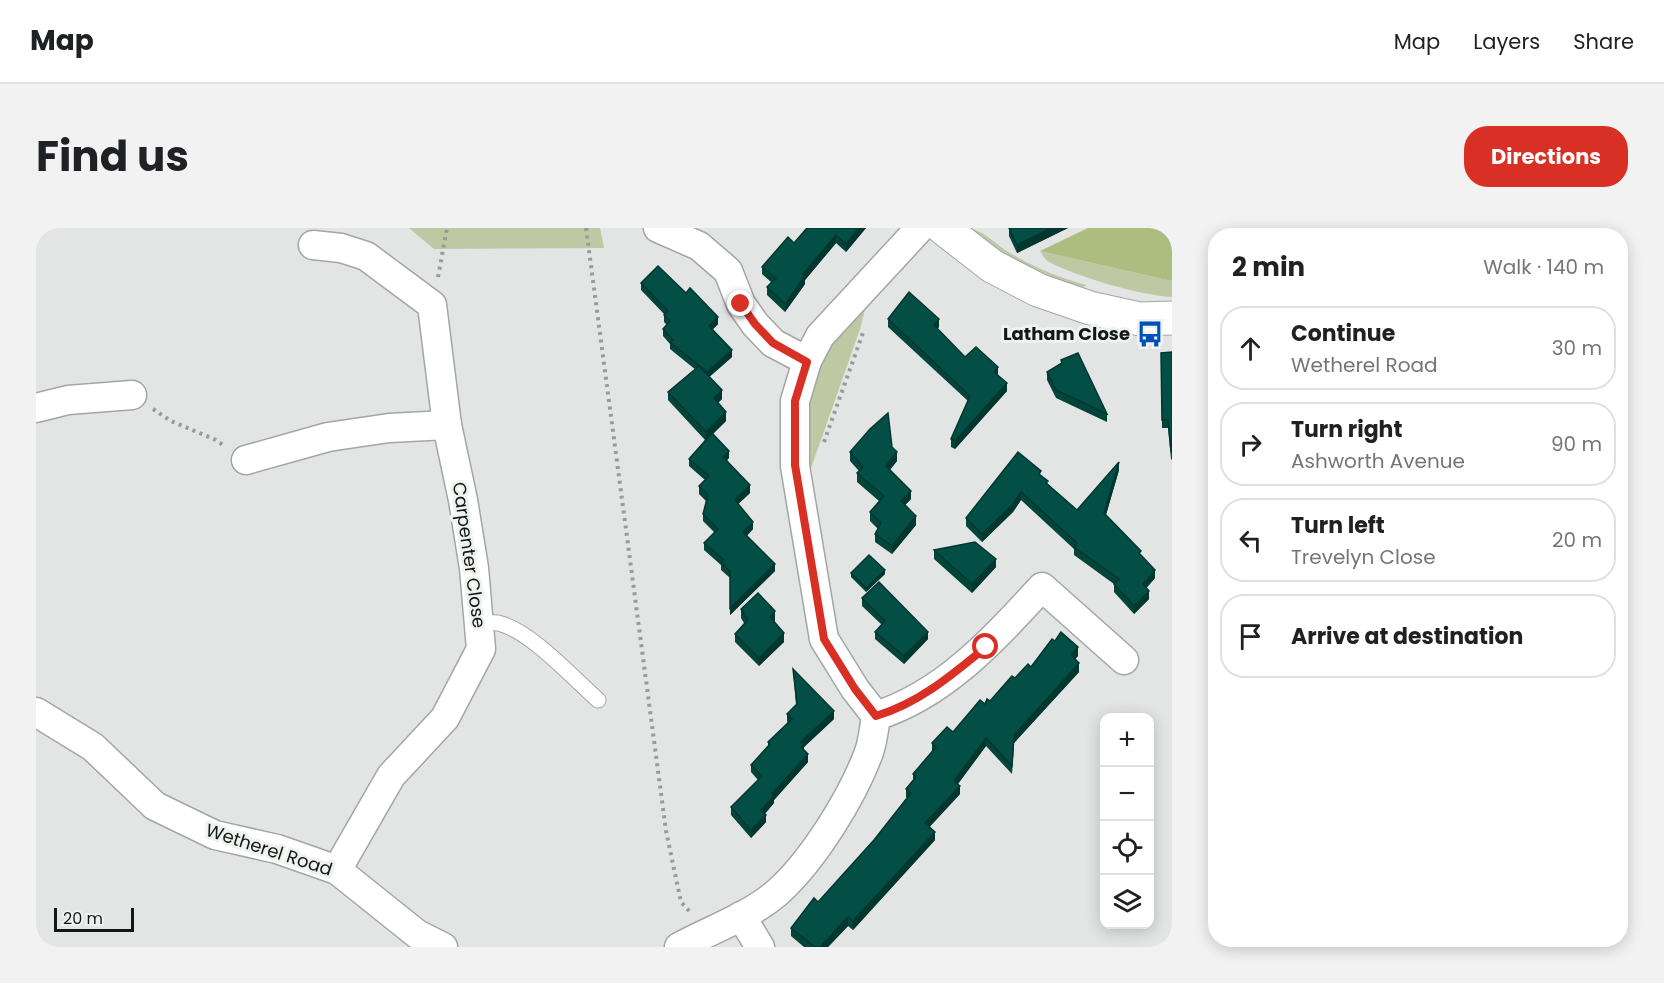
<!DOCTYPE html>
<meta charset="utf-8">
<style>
:root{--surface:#fff;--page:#f2f2f2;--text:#202124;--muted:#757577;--line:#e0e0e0;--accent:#d93025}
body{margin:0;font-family:Poppins,sans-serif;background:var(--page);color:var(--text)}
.controls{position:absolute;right:18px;bottom:18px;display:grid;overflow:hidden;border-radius:12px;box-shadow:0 3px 15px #0003}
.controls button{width:54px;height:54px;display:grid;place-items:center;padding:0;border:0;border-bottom:2px solid var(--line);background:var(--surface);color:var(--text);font:30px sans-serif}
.scale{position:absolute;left:18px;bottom:15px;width:80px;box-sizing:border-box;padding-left:6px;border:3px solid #151716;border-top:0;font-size:16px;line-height:21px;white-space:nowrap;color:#151716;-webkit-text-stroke:4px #eff3f0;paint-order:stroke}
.stop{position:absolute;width:18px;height:18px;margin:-14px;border:4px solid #d93025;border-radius:50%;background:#fff}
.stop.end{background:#d93025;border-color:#fff;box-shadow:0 2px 6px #0008}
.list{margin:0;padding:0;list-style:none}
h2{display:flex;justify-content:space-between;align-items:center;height:78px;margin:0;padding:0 24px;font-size:26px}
h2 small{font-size:20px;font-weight:400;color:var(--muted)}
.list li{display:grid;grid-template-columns:39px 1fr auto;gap:18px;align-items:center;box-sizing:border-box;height:84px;margin:0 12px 12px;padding:0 12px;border:2px solid var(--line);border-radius:24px}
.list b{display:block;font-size:22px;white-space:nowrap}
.list p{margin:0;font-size:20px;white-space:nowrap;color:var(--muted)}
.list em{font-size:20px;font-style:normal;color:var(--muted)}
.icon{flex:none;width:33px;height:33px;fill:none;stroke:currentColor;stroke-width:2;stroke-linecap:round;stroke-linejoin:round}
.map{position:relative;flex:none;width:1136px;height:719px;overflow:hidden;border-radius:24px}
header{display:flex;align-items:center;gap:36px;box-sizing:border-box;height:84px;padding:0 30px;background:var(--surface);border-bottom:2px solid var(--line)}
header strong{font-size:28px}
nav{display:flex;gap:33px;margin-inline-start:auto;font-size:21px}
.intro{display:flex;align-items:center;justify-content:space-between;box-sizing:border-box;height:144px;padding:0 36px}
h1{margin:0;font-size:42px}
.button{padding:15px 27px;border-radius:24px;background:var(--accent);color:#fff;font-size:21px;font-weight:700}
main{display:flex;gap:36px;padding:0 36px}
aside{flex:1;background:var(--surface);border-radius:24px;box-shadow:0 3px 15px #0003}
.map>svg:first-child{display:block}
.green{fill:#bec8a3}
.forest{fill:#acbd7f}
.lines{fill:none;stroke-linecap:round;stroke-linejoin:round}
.service-casing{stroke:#a3a6a4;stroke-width:17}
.minor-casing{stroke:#a3a6a4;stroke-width:31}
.tertiary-casing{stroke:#a3a6a4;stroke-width:35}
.path{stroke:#989b99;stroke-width:4;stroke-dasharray:3 4.5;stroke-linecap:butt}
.service{stroke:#fff;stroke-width:15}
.minor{stroke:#fff;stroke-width:28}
.tertiary{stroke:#fff;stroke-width:33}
.wall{fill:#03443b}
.shaded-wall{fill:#023730}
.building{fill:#034f45;stroke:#023730;stroke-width:1.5}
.route{stroke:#d93025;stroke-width:8}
.labels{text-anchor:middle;stroke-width:6;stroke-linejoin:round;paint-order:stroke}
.poi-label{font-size:18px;font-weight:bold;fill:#151716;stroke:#eff3f0;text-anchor:end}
.street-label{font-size:18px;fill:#151716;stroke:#eff3f0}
</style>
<header>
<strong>Map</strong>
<nav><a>Map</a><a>Layers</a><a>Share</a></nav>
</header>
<div class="intro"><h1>Find us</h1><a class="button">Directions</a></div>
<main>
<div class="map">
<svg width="1136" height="719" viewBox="0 0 1136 719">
<rect width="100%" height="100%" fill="#e2e5e3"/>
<!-- green -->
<g class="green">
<path d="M373,0h191l4,20 -170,1z"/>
<path d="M929,0c17,0 31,17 45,25 23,14 50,25 76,32l-4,4 -47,-19 -31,-16z"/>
<path d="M1004,23l132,30v16c-30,-1 -97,-21 -123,-35 -4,-2 -6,-6 -9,-11z"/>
<path d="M832,70l-8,31 -50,142 -5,-47 2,-28 22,-51z"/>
</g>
<!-- forest -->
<path class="forest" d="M1052,0h84v53l-132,-30z"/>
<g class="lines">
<!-- service casing -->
<g class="service-casing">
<path id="service" d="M443,396c6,-1 13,-2 19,-1 32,7 75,55 100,77"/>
</g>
<!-- minor casing -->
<g class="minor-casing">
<g id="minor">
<path d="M622,0l41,18 29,25 13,33 14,20 18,19 34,18"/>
<path d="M277,17l28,3 25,8 66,49 15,120 16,75 11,68 7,81 -36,69 -54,58 -54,94"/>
<path d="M0,180l32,-8 64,-5"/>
<path d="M210,232l82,-23 61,-9 58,-3"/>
<path d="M0,484l57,35 62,59 60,29 62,14 60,21 80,64 26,13"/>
<path d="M840,488l-21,-27 -31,-50 -29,-173v-65l12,-40 13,-25 100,-108"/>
<path d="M705,688l19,31"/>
<path d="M643,719c33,-18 72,-31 100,-56 35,-32 74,-95 90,-139 4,-11 5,-24 7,-36 69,-22 118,-77 166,-129l82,73"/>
</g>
</g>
<!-- tertiary casing -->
<g class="tertiary-casing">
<path id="tertiary" d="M907,0l49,38 46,24 52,18 50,11 32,-1"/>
</g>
<!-- path -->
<g class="path">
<path d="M550,0l80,603 15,71 10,11"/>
<path d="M402,49l9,-49"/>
<path d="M117,181l18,12 45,19 7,5"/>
<path d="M788,214l40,-112"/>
</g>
<!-- service -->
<use href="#service" class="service"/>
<!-- minor -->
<use href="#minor" class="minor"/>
<!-- tertiary -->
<use href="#tertiary" class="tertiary"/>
</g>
<!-- wall -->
<g class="wall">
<path d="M771,0h59l-20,24 -10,-9 -31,37v4l-20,28 -18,-17v-8l4,-5 -9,-8v-7l32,-24z"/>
<path d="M973,0h59l-51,25 -8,-17z"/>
<path d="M605,55l77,41 -5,5 19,28 -23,20 13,22 -4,4 8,18 -13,13 16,24 -2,2 23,33 -12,11 15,25 -6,7 28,35 -45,44v-37l-9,-8v-5l-17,-15v-7l11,-10 -12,-12v-7l3,-13 -7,-7v-8l6,-6 -16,-14v-7l16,-19 -37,-40v-8l28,-22 -26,-21v-5l-7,-8v-7l4,-4 -3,-3v-8l-23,-24z"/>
<path d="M852,91l51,8 -2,2 28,28 33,18 9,16 -52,58 -4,-2v-8l17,-38 -80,-74z"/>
<path d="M1136,124v108l-1,-1 -3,-31h-6l-1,-75z"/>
<path d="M1025,132l46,54v8l-51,-24 -9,-18v-8l14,-8z"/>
<path d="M856,219l5,14 -7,9 21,29 -6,6 11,20 -24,29 -17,-12v-8l3,-5 -8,-8v-9l9,-11 -22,-19v-9l2,-2 -9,-10v-9z"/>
<path d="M1083,242l-13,45 35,40 14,23 -9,10 3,11 -15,15 -20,-22v-8l-40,-29v-6l-53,-49 -8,12 -31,30 -16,-16v-8l75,-42 7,8 29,26z"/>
<path d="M898,322l62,17 -24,26 -38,-34z"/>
<path d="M815,345l34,1 -19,18 -15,-15z"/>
<path d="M826,370l66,41 -24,25 -29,-25v-7l7,-7 -20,-19z"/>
<path d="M705,381l34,11 -1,2 10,20 -25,24 -24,-24v-8l9,-11 -3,-5z"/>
<path d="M1042,428l-3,3 4,13 -65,71 -2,31 -26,-28 -28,38 2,10 -31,33 6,13 -82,90 -5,-4 -20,21h-24l-13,-11v-8l27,-26 56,-62 33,-42 -1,-1v-8l7,-9v-6l19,-22v-9l21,-11 32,-28 5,-3 25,-23 16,-11z"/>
<path d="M757,441l41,50 -30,28v3l4,12 -34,38v3l-9,11 1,8 -15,16 -20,-23v-8l27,-27 -7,-8v-7l17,-19v-4l20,-19 -1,-2v-7l9,-9z"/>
</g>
<!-- shaded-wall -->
<g class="shaded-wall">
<path d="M823,0h7l-20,24v-8z"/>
<path d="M1015,0h17l-51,25v-8z"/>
<path d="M800,7v8l-31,37v4l-20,28v-8l18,-30z"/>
<path d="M682,89v7l-9,9v-7z"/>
<path d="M903,91v8l-5,6v-8z"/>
<path d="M696,122v7l-25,22v-7z"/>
<path d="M962,139v8l-4,-3z"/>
<path d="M971,155v8l-52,58v-8z"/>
<path d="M686,162v9l-8,7v-8z"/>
<path d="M690,184v9l-20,19v-8z"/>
<path d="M693,223v7l-6,6v-7z"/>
<path d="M861,224v9l-11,13v-8z"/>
<path d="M1083,234v8l-15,51v-8z"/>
<path d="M714,257v8l-15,14v-7z"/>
<path d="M875,263v8l-10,10v-8z"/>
<path d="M985,264v8l-8,12 -31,30v-8z"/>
<path d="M880,288v9l-24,29v-8z"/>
<path d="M717,294v7l-10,10v-7z"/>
<path d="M960,331v8l-24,26v-9z"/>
<path d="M739,336v7l-45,44v-7z"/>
<path d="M849,342v4l-19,18v-4z"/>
<path d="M1119,342v8l-12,14v-8z"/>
<path d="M1113,363v8l-15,15v-8z"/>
<path d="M739,383v9l-5,6v-9z"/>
<path d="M892,404v7l-24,25v-8z"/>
<path d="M748,405v9l-25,24v-8z"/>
<path d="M1042,419v9l-7,7v-8z"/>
<path d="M1043,435v9l-65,71 -2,31 2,-39z"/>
<path d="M798,483v8l-30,28v5l-3,3v-13z"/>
<path d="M950,510v8l-32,43v-8z"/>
<path d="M772,526v8l-34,38v3l-13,14v-7l11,-16z"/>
<path d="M924,558v8l-35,38v-9z"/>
<path d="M730,587v7l-15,16v-8z"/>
<path d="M899,604v8l-82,90v-9z"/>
<path d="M812,689v9l-20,21h-8z"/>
</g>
<!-- building -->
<g class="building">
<path d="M771,0h52l-13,16 -10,-9 -33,39 2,2 -20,28 -18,-17 9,-9 -14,-11 26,-30 6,6z"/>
<path d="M973,0h42l-34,17z"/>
<path d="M622,38l28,27 4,-5 28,29 -9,9 23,24 -25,22 -37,-30 3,-2 -10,-11 7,-8 -6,-6 4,-4 -27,-28z"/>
<path d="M873,64l30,27 -5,6 31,32 11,-10 22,20 -4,5 13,11 -52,58 -4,-2 19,-43 -82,-77z"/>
<path d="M1136,124v100l-1,-1 -3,-31h-6l-1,-67z"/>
<path d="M1042,125l29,61 -51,-24 -9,-18 15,-9 -1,-3z"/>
<path d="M663,138l23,24 -8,8 12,14 -20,20 -38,-40z"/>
<path d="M852,185l4,34 5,5 -11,14 25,25 -10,10 15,15 -24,30 -17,-12 6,-11 -11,-11 14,-16 -27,-23 6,-6 -13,-15 20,-23z"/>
<path d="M676,205l17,18 -6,6 27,28 -15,15 18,22 -10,10 32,32 -45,44v-37l-9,-8 3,-3 -20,-17 14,-14 -15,-15 5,-19 -9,-9 10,-10 -20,-17z"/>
<path d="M982,224l23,19 -2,3 9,7 -2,2 31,27 42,-48 -15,51 37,38 -2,2 16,17 -12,14 6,7 -15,15 -20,-22 5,-5 -45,-32 3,-4 -56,-51 -8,12 -31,30 -16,-16z"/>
<path d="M939,314l21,17 -24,25 -38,-34z"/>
<path d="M833,327l16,15 -19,18 -15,-15z"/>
<path d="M843,354l49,50 -24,24 -29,-24 10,-11 -23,-23z"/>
<path d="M722,365l17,18 -5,6 14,16 -25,25 -24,-24 13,-14 -7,-11z"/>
<path d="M1025,404l17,15 -7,8 8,8 -65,72 -2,31 -26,-28 -32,43 6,5 -35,37 10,9 -82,89 -5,-4 -28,30h-5l-24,-19 23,-30 4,4 56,-62 37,-47 -5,-4 10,-12 -3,-3 23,-27 -4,-4 15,-16 6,5 27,-32 5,4 2,-5 3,2 22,-25 3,2 13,-14 3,3 21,-28 3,2z"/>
<path d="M757,441l41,42 -33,31 3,2 -3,3 7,7 -36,40 2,2 -13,14 5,5 -15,15 -20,-23 31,-31 -11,-11 19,-21 -2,-2 24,-23 -5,-5 10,-10z"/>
</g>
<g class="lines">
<!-- route -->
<path class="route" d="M705,76l14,20 18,19 34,19 -12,39v64l29,174 31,50 21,27c43,-13 76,-41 110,-69"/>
</g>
<!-- icons -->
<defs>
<g id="bus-bare" transform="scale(2.07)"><path d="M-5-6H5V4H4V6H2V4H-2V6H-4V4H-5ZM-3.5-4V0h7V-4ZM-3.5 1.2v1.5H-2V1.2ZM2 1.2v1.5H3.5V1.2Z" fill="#0050b9" stroke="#eff3f0" stroke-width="2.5" paint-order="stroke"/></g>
</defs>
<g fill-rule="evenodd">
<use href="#bus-bare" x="1114" y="106"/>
</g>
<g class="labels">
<!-- poi labels -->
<g class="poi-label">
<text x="1094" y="112">Latham Close</text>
</g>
<!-- street labels -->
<g class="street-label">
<text transform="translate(433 327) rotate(82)" y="6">Carpenter Close</text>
<text transform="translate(233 622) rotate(18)" y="6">Wetherel Road</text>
</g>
</g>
</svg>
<div class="controls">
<button>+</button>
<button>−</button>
<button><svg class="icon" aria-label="locate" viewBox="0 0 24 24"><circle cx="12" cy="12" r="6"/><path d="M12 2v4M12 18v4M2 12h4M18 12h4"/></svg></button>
<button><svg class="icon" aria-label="layers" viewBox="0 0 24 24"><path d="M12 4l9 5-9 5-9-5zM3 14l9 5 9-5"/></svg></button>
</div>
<div class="scale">20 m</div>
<div class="stop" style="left:950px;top:419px"></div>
<div class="stop end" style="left:705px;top:76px"></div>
</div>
<aside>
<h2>2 min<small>Walk · 140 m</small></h2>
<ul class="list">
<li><svg class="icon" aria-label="ahead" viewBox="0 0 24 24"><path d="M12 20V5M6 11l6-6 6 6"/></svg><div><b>Continue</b><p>Wetherel Road</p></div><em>30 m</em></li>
<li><svg class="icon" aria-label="right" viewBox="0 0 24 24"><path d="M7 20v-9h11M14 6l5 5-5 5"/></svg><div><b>Turn right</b><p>Ashworth Avenue</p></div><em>90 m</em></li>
<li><svg class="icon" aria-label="left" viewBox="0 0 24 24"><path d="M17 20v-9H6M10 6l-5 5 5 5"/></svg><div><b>Turn left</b><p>Trevelyn Close</p></div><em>20 m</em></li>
<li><svg class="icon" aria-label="arrive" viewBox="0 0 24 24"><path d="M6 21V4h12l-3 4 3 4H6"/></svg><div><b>Arrive at destination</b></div></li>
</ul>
</aside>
</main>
